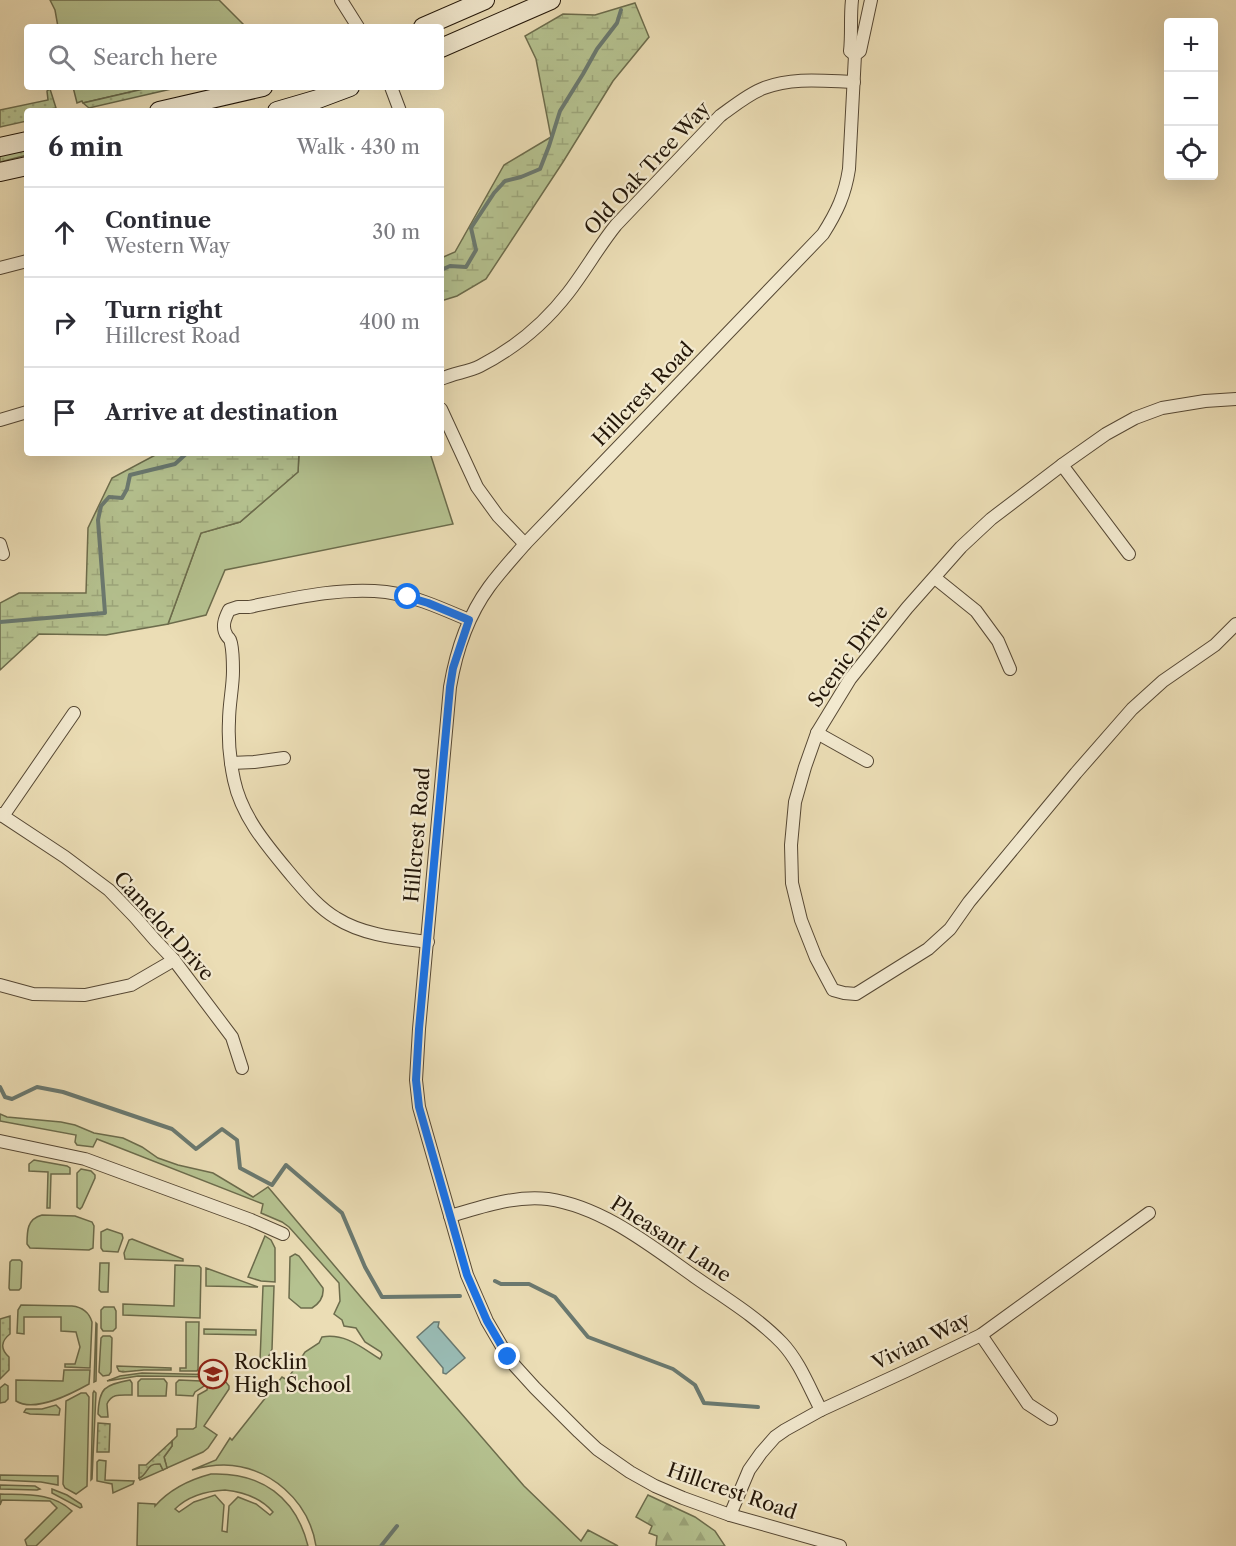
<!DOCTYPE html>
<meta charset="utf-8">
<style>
:root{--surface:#fff;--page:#f7f7f7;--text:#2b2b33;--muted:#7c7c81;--line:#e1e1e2}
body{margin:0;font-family:"Libre Caslon Text",serif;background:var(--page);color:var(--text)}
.controls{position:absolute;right:18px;top:18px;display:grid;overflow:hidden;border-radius:6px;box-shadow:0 6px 24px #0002}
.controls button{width:54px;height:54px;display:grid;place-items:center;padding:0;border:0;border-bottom:2px solid var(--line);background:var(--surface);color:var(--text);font:30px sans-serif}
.stop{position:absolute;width:18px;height:18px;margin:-14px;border:4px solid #1a73e8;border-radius:50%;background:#fff}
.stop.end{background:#1a73e8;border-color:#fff;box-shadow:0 2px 6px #0008}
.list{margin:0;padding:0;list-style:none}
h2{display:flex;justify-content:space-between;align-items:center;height:78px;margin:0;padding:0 24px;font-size:26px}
h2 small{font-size:20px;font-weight:400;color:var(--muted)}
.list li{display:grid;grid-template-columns:39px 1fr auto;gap:18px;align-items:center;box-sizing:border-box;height:90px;padding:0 24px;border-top:2px solid var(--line)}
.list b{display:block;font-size:22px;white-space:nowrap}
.list p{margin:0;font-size:20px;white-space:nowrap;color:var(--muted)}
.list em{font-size:20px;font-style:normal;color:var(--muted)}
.icon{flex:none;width:33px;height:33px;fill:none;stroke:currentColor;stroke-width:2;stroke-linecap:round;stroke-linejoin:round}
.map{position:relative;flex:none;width:1236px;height:1546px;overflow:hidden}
.search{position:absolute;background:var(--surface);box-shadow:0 6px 24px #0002;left:24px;top:24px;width:420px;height:66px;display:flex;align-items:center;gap:15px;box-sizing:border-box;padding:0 21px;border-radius:6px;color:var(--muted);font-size:22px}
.panel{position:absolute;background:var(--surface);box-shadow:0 6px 24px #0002;left:24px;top:108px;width:420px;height:348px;border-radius:6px}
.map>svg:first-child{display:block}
.grass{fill:#b5c290;stroke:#6c6c4c;stroke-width:1.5;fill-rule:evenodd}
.forest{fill:url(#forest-firs);stroke:#6c6c4c;stroke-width:1.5}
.wetland{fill:url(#wetland-marsh);stroke:#6c6c4c;stroke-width:1.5}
.park{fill:url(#park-dots);stroke:#6c6c4c;stroke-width:1.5}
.water{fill:#99bbb4;stroke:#6a7970;stroke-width:1.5}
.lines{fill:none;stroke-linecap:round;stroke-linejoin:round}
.stream{stroke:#6a7970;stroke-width:4}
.street-casing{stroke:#564834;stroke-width:14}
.secondary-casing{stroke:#241709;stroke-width:20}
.street{stroke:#f2e9cf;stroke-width:12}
.secondary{stroke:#f2e9cf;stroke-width:18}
.route{stroke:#1a73e8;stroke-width:8}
.labels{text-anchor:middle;stroke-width:4.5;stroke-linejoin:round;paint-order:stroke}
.street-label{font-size:20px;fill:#241709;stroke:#f2e9cf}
.poi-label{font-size:20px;fill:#241709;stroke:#f2e9cf;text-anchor:start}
</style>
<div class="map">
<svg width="1236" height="1546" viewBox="0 0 1236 1546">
<defs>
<pattern id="forest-firs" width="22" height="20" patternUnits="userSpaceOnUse" patternTransform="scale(1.5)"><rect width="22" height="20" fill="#b5c290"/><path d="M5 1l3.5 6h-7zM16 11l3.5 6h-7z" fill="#9ca67b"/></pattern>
<pattern id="wetland-marsh" width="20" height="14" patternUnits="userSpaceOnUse" patternTransform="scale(1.5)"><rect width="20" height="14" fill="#b5c290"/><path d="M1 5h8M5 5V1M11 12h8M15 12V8" fill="none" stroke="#9ca67b"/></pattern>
<pattern id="park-dots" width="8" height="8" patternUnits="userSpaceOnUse" patternTransform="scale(1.5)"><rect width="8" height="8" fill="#b5c290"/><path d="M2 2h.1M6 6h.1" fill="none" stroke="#9ca67b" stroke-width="1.8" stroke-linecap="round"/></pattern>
</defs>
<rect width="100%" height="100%" fill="#ebddb5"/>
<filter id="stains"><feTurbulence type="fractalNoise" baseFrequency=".00333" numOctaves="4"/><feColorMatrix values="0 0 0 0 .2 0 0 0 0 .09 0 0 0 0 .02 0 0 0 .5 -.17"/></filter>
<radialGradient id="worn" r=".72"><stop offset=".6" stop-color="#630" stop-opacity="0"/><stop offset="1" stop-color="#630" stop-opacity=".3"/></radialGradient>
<!-- grass -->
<g class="grass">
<path d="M50,0h169l27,27h-188l-3,-17z"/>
<path d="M73,87h79l-69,16 -1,-2 -5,2z"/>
<path d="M299,453h131l23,71 -228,46 -19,45 -38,9 33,-91 39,-11 58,-50z"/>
<path d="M0,1114l7,3 54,5 14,3 19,8 29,5 19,9 16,11 20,7 35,8 40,24 15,-10 97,115 159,184 57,55 7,-11 30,16h-302c-7,-45 -46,-80 -92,-81 -11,0 -22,2 -32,5l24,-10 14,-22 2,2 50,-63 5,3 18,-28 14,-9 3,-6c23,-4 39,10 58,22l2,-4 -1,-3 -16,-10 -9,-14 -12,-2 -2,-6 -8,-6 6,-13 -1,-18 -50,-56 -7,-5 -21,-9 2,-9 -166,-65 -4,8 -16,-2 -2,-3 1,-7 -76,-14z"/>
<path d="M34,1160l33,6 3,2v6h-19l-1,34h-3l1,-36 -19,-1v-7z"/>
<path d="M81,1169l10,2 4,4v3l-13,29 -2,2 -3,-2v-34z"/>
<path d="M42,1215l33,1 17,6 2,4 -1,22 -4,2 -59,-2 -3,-4c0,-13 0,-25 15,-29z"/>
<path d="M107,1229l15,5 1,4 -5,14 -15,-1 -2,-3v-16z"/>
<path d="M265,1236l6,4 4,8v34l-14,-1 -13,-4z"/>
<path d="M132,1239l51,20v2l-58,-2 -1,-6 5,-13z"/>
<path d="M295,1254l4,2 24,32c1,9 -3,15 -11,20h-11l-12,-10 1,-41z"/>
<path d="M12,1260h8l2,2 -1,26 -2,2h-9l-1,-2 1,-26z"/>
<path d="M100,1263h9l-1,29h-7l-2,-2z"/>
<path d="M175,1265l24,1 2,2 -1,50 -77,-3v-11l51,2z"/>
<path d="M206,1268l52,19 -52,-1z"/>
<path d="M263,1286h11l-2,63 -7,15 -5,-3z"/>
<path d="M21,1305l51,1c10,1 17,6 20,16l-2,46 -25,-1v-3h10l5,-17 -4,-15 -15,-1v-14h-37v17l-7,-1 1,-23z"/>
<path d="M104,1307h10l2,4v17l-3,3h-10l-2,-3v-18z"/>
<path d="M186,1322h13l-1,47 -1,2h-17v-3h6z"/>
<path d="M96,1323l1,1 -1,57 -2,1z"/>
<path d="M204,1329l52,1v5l-52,-1z"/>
<path d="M103,1336h7l2,2 -1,34 -2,3 -6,1 -4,-4 2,-34z"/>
<path d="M64,1370h26l-1,14c-18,10 -54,29 -73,17v-21l47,1z"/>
<path d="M142,1373l83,2 1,2 -88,-1 -31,5 13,-5z"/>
<path d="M141,1379h23l3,4 -1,13h-28v-14z"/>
<path d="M130,1380l2,3v12c-11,0 -20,-2 -25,9l1,13h-7l-3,-3c1,-26 6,-29 32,-34z"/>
<path d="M179,1380l22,1 3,2v3l-9,6 -2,4 -17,-1v-12z"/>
<path d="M211,1381h14l4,5v3l-25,37 13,9 -9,13 -5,4 -36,16 -3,-11 8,-11v-5l5,-5v-7h16l3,-2 2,-32 9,-5 1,-7z"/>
<path d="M5,1384l3,2v13l-3,3 -5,1v-15z"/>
<path d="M94,1391l2,2 -4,86 -1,1 2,-87z"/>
<path d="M81,1393h5l3,4 -2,89 -11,8 -11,-6 -2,-4 3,-83z"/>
<path d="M56,1405l4,4 -1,6 -29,-1 -6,-2 2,-3h16z"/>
<path d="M99,1460l7,1 -1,19 29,1 -1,3 -20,9 -1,-9 -15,-3v-19z"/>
<path d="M152,1464h8l3,6 -23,10 -1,-2c7,-3 7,-10 13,-14z"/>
<path d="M211,1474c50,-2 85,23 97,72h-171l1,-43 17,1v2c15,-17 33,-26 56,-32zM225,1490c19,2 36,8 48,22l-3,3 -14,-11 -18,-7 -9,9 -2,26 -5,-1 2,-26 -9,-10 -21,7 -15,10 -4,-3c14,-14 32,-18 50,-19z"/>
<path d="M0,1475l58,1v9l-17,-3 -41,-2z"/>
<path d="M0,1485l35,1 5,3 -3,1 -37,-1z"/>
<path d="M52,1489l15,6 14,9 1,3 -2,1 -28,-15z"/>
<path d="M0,1494c26,1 52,-2 72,17l-36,35h-9l-2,-6 32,-32 -7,-7 -48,-1 -2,5z"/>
</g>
<!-- forest -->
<path class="forest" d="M648,1495l47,22 20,14 10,15h-69l1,-10 -8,-3 3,-7 -16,-9z"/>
<!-- wetland -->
<g class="wetland">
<path d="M635,3l14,34 -36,44 -50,81 -77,117 -29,17 -16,5v-43l14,-6 49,-87 47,-28 -15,-78 -11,-23 38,-22 32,1z"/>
<path d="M159,453h140l-1,19 -58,50 -39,11 -33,91 -62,11 -67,-1 -39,36v-67l19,-10h67l2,-65 24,-50z"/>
</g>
<!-- park -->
<g class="park">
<path d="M152,87h28l-91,21 -6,-5z"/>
<path d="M50,89l6,19 -5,1 -1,2h-23v10l-27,6v-17l48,-10 -1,-9z"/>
<path d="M27,147v8l-27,7v-9z"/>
<path d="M10,1316v18c-9,7 -10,15 -1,23v13l-9,9v-60z"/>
<path d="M117,1367v-1l54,2v2h-27l-21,2 -4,-1z"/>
<path d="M98,1423l12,1 -1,28h-12z"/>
<path d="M172,1441v5l-8,11 3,11 -4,2 -3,-6c-15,-1 -10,9 -21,14v-13h7z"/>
</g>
<!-- water -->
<path class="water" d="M434,1322h5l-1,5 27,31 -19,16 -3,-1v-5l-26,-31z"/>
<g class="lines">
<!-- stream -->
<g class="stream">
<path d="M441,270l9,-4 16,1 10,-17 -5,-22 23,-35 11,-12 16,-4 19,-8 9,-23 11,-35 23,-37 14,-25 20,-26 4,-13"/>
<path d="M0,622l105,-9 -7,-93 3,-14 8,-9 13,1 5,-9 3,-14 45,-11 12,-11"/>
<path d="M0,1087l5,10 7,2 25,-12 26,5 109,37 24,20 26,-20 15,11 3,28 32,17 14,-20 56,48 23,54 17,30 78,-1"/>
<path d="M495,1281l6,3h28l26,13 33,40 85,32 22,16 9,18 54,4"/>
<path d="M381,1546l16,-20"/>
</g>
<!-- street casing -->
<g class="street-casing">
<g id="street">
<path d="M341,0l17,27"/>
<path d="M852,0c-2,17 0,34 -2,51l5,4"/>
<path d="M391,87l9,24"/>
<path d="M0,268l27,-7"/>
<path d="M441,379c13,-6 27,-7 39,-13 35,-18 64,-42 88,-73 17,-22 31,-47 48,-68l104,-109c14,-10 28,-22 44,-28 29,-11 60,-7 90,-6"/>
<path d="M1236,399l-31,2 -43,7 -27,10 -29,16 -44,31 -71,54 -30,28 -54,61 -57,71 -33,54 -12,34 -10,35 -4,43 1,38 9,37 15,38 17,32 11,3 12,1 72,-45 22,-20 19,-27 107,-129 56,-64 31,-28 52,-36 21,-21"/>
<path d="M441,409l36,78 21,29 27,28"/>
<path d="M0,420l27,-8"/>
<path d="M1062,465l67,89"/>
<path d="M0,544l3,10"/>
<path d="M935,578l41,33 22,30 12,28"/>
<path d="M817,733l50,28"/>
<path d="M231,763l23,-1 30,-4"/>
<path d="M0,814l65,43 44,33 26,27 20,23 19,20 58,77 10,31"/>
<path d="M3,816l71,-103"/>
<path d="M428,942c-32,-4 -65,-7 -92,-24 -17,-10 -31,-27 -43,-41 -24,-29 -51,-59 -59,-97 -4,-19 -6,-40 -5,-59 0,-17 4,-34 4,-50 0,-9 0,-19 -2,-28 -1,-5 -1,-3 -4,-7 -6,-9 -2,-18 2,-26l9,-3h11c45,-9 91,-20 137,-15 29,4 57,17 83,28"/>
<path d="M0,985l33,9 52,1 46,-10 43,-25"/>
<path d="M0,1141l85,18 166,61 32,14"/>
<path d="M450,1216c32,-9 65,-21 98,-17 55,8 103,47 147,78 30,21 62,40 87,66 17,18 27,44 39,67"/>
<path d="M981,1335l47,69 23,15"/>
<path d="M730,1515l19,-45 12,-17 14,-16 10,-7 36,-20 85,-39 75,-36 168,-122"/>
<path d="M840,1546l-110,-31 -47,-17 -28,-12 -25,-14 -33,-23 -18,-17 -44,-44 -20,-22 -7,-9 -21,-36 -20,-46 -48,-168 -3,-27 3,-51 31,-342c6,-35 17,-70 39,-100 11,-15 24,-29 36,-43l298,-310c14,-22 22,-39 26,-65l6,-114 5,-4 11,-51"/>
</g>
</g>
<!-- secondary casing -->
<g class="secondary-casing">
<g id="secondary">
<path d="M423,27l62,-27"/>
<path d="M441,48l110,-48"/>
<path d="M159,111l104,-24"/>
<path d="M277,111l41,-12 32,-12"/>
<path d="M0,147l27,-6"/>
<path d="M0,172l27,-6"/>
</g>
</g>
<!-- street -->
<use href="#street" class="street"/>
<!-- secondary -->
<use href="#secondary" class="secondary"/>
</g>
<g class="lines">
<!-- route -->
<path class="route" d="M408,597l20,6 41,17 -16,48 -3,19 -31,342 -3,51 3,27 48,168 20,46 21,36"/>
</g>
<!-- icons -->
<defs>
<g id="school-ring" transform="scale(1.5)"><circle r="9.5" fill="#f2e9cf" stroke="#8f2418" stroke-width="1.5"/><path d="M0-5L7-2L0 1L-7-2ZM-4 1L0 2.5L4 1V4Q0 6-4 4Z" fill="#8f2418"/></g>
</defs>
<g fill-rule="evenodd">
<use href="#school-ring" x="213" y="1374"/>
</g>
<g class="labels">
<!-- street labels -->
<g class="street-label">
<text transform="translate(647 168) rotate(-47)" y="7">Old Oak Tree Way</text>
<text transform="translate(643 394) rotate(-46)" y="7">Hillcrest Road</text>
<text transform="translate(848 656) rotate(-54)" y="7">Scenic Drive</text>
<text transform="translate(417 835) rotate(-85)" y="7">Hillcrest Road</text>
<text transform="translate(164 926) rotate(48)" y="7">Camelot Drive</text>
<text transform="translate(671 1239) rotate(33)" y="7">Pheasant Lane</text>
<text transform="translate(921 1341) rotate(-26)" y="7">Vivian Way</text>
<text transform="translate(732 1491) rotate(19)" y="7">Hillcrest Road</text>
</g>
<!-- poi labels -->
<g class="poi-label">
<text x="234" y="1369">Rocklin<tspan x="234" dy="23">High School</tspan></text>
</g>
</g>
<rect width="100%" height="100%" filter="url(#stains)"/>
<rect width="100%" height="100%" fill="url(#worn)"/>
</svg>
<div class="controls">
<button>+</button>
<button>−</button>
<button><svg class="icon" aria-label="locate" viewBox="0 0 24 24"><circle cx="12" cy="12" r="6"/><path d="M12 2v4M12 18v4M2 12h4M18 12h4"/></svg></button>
</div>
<div class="stop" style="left:408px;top:597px"></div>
<div class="stop end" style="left:508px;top:1357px"></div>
<div class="search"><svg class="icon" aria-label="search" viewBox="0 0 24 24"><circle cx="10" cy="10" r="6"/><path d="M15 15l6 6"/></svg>Search here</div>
<section class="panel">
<h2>6 min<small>Walk · 430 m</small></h2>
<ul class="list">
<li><svg class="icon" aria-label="ahead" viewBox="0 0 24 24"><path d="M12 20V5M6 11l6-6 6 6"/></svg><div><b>Continue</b><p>Western Way</p></div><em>30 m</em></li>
<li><svg class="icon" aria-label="right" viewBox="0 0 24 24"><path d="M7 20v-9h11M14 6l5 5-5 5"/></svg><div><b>Turn right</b><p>Hillcrest Road</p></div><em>400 m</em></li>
<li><svg class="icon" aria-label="arrive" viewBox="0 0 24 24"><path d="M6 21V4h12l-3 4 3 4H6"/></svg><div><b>Arrive at destination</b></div></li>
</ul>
</section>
</div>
